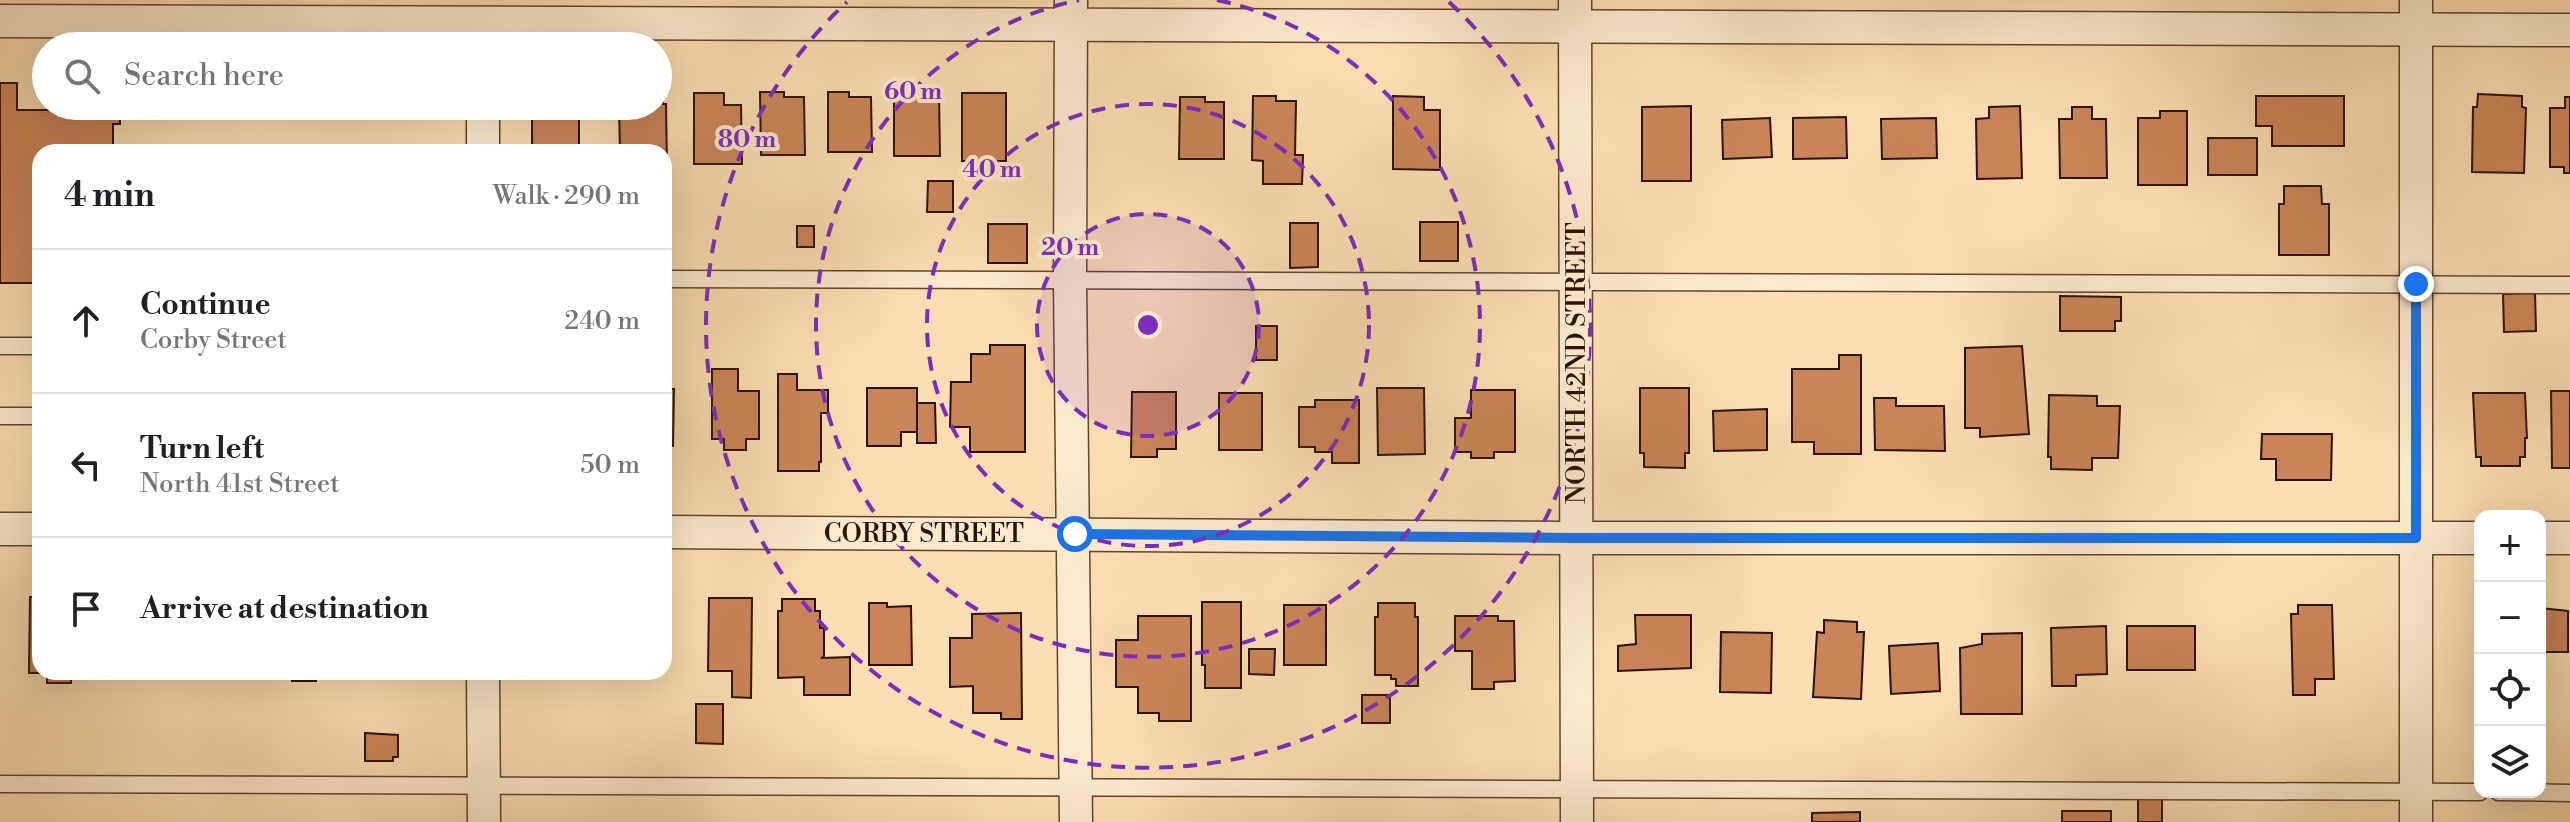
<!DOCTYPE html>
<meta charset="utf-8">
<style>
:root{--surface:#fff;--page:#f2f2f2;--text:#202124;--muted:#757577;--line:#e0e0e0}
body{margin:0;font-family:"Libre Bodoni",serif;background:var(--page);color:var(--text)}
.controls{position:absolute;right:24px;bottom:24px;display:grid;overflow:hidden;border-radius:16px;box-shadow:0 8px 32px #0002}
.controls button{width:72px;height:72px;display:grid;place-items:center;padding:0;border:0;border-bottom:2px solid var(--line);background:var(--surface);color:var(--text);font:40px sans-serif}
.stop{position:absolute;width:24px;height:24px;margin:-18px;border:6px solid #1a73e8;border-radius:50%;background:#fff}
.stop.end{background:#1a73e8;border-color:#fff;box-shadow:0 2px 8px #0008}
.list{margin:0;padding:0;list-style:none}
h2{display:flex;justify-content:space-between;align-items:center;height:104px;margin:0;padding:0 32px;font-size:34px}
h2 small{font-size:26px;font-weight:400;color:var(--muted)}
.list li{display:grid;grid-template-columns:52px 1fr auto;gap:24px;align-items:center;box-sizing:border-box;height:144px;padding:0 32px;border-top:2px solid var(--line)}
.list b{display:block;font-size:30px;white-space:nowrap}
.list p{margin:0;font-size:26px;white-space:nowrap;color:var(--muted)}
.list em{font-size:26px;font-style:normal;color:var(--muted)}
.icon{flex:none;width:44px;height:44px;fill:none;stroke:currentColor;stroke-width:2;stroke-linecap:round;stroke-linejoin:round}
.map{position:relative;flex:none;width:2570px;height:822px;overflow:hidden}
.search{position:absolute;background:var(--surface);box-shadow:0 8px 32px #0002;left:32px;top:32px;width:640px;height:88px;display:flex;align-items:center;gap:20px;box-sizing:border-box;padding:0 28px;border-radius:44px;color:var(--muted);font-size:30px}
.panel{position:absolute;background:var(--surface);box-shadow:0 8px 32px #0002;left:32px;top:144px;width:640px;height:536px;border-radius:24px}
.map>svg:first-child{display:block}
.building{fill:#cb8459;stroke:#2a1200;stroke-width:2}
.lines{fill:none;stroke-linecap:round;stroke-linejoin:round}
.service-casing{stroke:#5e452d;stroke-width:19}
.minor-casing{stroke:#5e452d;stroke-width:35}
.service{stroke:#fdeace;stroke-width:16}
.minor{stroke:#fdeace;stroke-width:32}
.route{stroke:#1a73e8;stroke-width:10}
.ring{fill:none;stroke:#7b2cbf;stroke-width:4;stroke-dasharray:14 10}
.labels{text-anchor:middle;stroke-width:8;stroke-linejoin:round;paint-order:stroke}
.street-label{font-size:26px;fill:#2a1200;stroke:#fdeace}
.centre{fill:#7b2cbf;stroke:#fdeace;stroke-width:4}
.ring-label{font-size:24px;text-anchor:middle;font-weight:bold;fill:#7b2cbf;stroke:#fdeace;stroke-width:8;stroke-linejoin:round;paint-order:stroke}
</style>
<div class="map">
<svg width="2570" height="822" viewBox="0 0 2570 822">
<rect width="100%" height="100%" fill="#fcdeb3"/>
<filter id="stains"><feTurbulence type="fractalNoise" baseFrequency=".0025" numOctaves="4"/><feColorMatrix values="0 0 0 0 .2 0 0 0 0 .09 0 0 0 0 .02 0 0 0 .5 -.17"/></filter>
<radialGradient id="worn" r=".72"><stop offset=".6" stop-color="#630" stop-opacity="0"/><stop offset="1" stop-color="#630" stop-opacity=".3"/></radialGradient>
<!-- building -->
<g class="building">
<path d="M0,83h17v27h63v-4h40v18h-7v28h-73v131h-40z"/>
<path d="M760,92h24v5h20l1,58h-44z"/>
<path d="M828,92h21v5h22l1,55h-44z"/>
<path d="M658,93h5v11h3l1,62h-3v-14h-44l-1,-46h39z"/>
<path d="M694,93h30v12h17l1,59h-48z"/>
<path d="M915,93h24l1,63h-46v-58l21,-1z"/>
<rect x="962" y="93" width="44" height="68"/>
<path d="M2478,94l44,2v11l4,1 -2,65 -52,-1 1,-65h4z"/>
<path d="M1253,96h23v5h20l-1,54h8l-1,29h-39v-23l-11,-1z"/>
<path d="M1393,96l31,1v13h16v60l-47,-1z"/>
<path d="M2256,96h88v50h-72v-20h-16z"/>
<path d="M1180,97h25v5h19v57h-45z"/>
<path d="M2565,97h5v76h-6v-6h-14v-59h15z"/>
<rect x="532" y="106" width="47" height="46"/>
<path d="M1691,106v75h-49v-74z"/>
<path d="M2020,106l2,72 -45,1 -1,-60 13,-1v-11z"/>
<path d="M2072,107h20v12h14l1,59h-47l-1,-59h13z"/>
<path d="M2160,111h27v74h-49v-67h22z"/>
<path d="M1846,117l1,41 -54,1v-41z"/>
<path d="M1770,118l2,39 -49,2 -1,-39z"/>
<path d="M1936,118l1,40 -55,1 -1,-40z"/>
<rect x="2208" y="138" width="49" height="37"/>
<path d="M928,181h25v31h-26z"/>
<path d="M2284,186h37l1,18h7v51h-50v-51h5z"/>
<rect x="1420" y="222" width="38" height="39"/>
<path d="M1290,223h28v44l-28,1z"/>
<rect x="988" y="224" width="39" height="39"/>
<rect x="797" y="226" width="17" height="21"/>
<path d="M2535,293l1,38 -32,1 -1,-38z"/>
<path d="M2060,296l61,1v24h-6v10h-55z"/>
<rect x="1256" y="326" width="21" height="34"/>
<path d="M990,345h35v107h-55v-25h-20l1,-45h20v-28h19z"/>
<path d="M2022,346l7,88 -49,3v-9h-15v-80z"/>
<path d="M1839,355h22v99h-47v-12h-22v-73h47z"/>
<path d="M712,369h26v22h21v48h-13v11h-22v-11h-12z"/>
<path d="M778,374h19v16h31v23h-7v49h-2v9h-41z"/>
<path d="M867,388h50v44h-16v14h-34z"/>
<path d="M1377,388h47l1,66 -47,1z"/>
<path d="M1640,388h49v65h-4v15l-41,-1v-14h-4z"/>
<path d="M664,389h10l-1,57 -9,-1z"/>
<path d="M1471,390h44v62h-21v6h-23v-6h-16v-34h16z"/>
<path d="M2551,391h19v77h-18z"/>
<path d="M1132,392h44v57h-19v8h-26z"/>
<rect x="1219" y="393" width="43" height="57"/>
<path d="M2473,393h52l2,45h-2v19h-5v9h-39v-9h-5z"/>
<path d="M2049,395l48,1v10h23l-2,52h-26v12l-41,-1v-12h-3z"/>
<path d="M1874,398h22v8h48l1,45 -70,-1z"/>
<path d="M1315,400h44v63h-27v-11h-17v-5h-16v-40h16z"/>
<path d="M917,403h18l1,40h-19z"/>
<path d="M1767,409v41l-53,1 -1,-40z"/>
<path d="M2262,434h70l-1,46h-55v-21h-15z"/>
<path d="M30,597h10v75h39l-8,1v10h-24v-10h-18z"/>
<path d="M709,598h43l-1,100 -19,-1v-26h-24z"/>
<path d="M782,599h33v12h5v17h4v29l-3,1 29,-1v38h-46v-18l-26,1v-67h4z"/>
<path d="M1202,602h39v86h-36v-23h-3z"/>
<path d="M869,603h18v4l24,-1 1,59h-43z"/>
<path d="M1378,603h37v14h3v69h-22v-7h-5v-4h-16v-58h3z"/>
<rect x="1284" y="605" width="42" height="60"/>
<path d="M2298,605h34l2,74h-19v16h-22l-2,-81h7z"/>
<path d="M2540,608l28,3v41h-28z"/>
<path d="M1021,613l1,106h-21v-6h-28v-27l-23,1v-49h22v-24z"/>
<path d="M1635,615h56v53l-73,3v-25l18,-2z"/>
<path d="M1138,616h53v105h-32v-8h-21v-26h-22v-47h22z"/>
<path d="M1455,616h43v5h16l1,60 -21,1v7h-22v-38h-17z"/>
<path d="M1824,620l33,2v10h7l-3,67 -48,-2 4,-65 7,1z"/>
<path d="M2106,626l1,48 -31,1v11h-24l-1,-58z"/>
<rect x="2127" y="626" width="68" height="44"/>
<path d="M1721,632l51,1 -1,60 -51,-1z"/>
<path d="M2022,633v81h-61l-1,-66 22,-4v-10z"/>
<path d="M1938,643l2,48 -49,3 -2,-48z"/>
<path d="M1249,649h26l-1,26 -25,-1z"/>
<path d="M104,672h45v2l-45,-1z"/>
<path d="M273,672h43v9h-24v-9z"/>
<rect x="1362" y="695" width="28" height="28"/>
<path d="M696,704h27v40l-27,-1z"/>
<path d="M365,733l33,2v22h-5v4h-28z"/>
<path d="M2162,797v25h-24v-24z"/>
<rect x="2062" y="811" width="49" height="11"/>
<path d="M1860,812v10h-48v-9z"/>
</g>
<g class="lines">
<!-- service casing -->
<g class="service-casing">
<g id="service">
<path d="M664,279l1906,6"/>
<path d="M0,346h40"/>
<path d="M0,416h40"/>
<path d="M0,784l2480,8"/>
<path d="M2498,792l72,1"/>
</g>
</g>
<!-- minor casing -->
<g class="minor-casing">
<g id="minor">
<path d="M1071,0l-1,281 6,541"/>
<path d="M1575,0l2,822"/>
<path d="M0,21l2570,9"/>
<path d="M483,106v46"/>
<path d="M0,529h40"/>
<path d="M664,532l912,6h904"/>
<path d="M2540,538h30"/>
<path d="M483,672l1,150"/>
<path d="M2416,822v-822"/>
</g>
</g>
<!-- service -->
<use href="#service" class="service"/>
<!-- minor -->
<use href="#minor" class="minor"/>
</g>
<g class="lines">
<!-- route -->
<path class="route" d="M1075,534l501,4h840v-254"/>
</g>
<!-- distance rings -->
<circle cx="1148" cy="325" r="111" fill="#7b2cbf" fill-opacity=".12"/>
<g class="ring">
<circle cx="1148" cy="325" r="111"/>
<circle cx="1148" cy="325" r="221"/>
<path d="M1217 0A332 332 0 1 1 1079 0"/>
<path d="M1449 2A442 442 0 1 1 847 2"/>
</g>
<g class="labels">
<!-- street labels -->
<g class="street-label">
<text transform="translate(1576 363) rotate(-90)" y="9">NORTH 42ND STREET</text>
<text x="924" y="542">CORBY STREET</text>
</g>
</g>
<circle cx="1148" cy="325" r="12" class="centre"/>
<g class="ring-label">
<text x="913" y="99">60 m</text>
<text x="747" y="147">80 m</text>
<text x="992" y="177">40 m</text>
<text x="1070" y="255">20 m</text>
</g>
<rect width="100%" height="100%" filter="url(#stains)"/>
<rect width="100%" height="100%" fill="url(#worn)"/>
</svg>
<div class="controls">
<button>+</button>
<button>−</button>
<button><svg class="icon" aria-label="locate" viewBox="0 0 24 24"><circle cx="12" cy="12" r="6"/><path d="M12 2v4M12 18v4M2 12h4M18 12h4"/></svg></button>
<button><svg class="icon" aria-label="layers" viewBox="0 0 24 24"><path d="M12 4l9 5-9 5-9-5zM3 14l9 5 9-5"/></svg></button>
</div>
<div class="stop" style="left:1075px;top:534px"></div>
<div class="stop end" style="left:2416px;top:284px"></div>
<div class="search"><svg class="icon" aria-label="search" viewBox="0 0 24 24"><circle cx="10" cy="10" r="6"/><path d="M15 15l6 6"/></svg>Search here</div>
<section class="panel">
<h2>4 min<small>Walk · 290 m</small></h2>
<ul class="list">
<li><svg class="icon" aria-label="ahead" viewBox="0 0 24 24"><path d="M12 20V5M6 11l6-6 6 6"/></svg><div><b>Continue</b><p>Corby Street</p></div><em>240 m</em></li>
<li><svg class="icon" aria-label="left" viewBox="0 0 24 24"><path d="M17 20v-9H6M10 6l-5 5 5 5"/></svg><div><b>Turn left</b><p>North 41st Street</p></div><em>50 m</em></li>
<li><svg class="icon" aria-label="arrive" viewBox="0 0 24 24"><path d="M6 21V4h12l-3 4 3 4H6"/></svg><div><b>Arrive at destination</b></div></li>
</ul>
</section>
</div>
